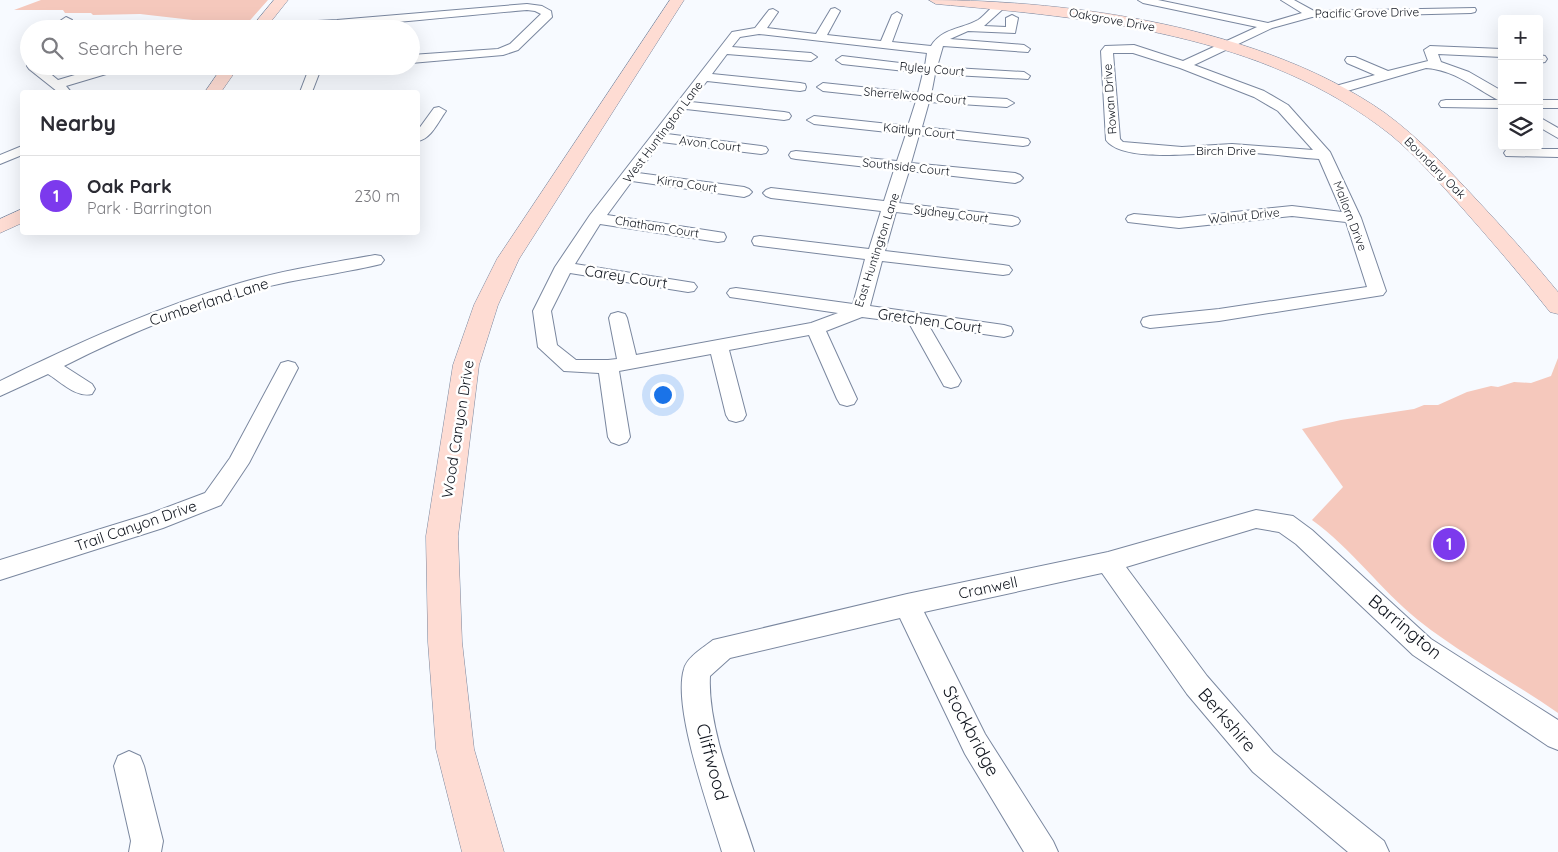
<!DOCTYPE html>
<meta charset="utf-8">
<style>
:root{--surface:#fff;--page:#f2f2f3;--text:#2b2b33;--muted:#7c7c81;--line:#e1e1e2;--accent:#7c3aed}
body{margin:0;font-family:Quicksand,sans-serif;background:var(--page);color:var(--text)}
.controls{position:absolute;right:15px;top:15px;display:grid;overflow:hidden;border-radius:5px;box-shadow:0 5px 20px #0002}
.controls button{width:45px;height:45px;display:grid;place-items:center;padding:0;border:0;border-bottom:1px solid var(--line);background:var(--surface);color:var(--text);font:25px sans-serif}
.you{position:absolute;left:662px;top:394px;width:18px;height:18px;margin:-12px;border:4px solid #fff;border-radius:50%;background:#1a73e8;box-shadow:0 0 0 8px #1a73e833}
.badge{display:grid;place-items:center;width:32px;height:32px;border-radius:50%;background:var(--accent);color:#fff;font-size:16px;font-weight:700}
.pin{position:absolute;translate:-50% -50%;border:2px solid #fff;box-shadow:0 1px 5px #0006}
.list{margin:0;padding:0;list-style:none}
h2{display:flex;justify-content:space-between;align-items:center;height:65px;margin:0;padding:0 20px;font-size:21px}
h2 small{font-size:16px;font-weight:400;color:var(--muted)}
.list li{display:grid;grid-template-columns:32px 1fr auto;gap:15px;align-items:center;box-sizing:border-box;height:80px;padding:0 20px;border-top:1px solid var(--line)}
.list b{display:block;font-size:19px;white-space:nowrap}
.list p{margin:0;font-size:16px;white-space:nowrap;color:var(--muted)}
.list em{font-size:16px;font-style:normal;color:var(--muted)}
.icon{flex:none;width:28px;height:28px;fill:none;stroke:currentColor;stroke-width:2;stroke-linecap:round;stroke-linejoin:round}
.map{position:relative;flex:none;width:1558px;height:852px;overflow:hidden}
.search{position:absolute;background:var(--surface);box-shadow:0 5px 20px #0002;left:20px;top:20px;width:400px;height:55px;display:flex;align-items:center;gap:12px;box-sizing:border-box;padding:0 18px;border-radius:28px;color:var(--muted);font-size:19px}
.panel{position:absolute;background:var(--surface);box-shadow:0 5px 20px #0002;left:20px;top:90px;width:400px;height:145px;border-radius:5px}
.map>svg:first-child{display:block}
.green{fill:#f5c8bc}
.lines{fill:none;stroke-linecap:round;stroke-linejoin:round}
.street-casing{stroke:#7a879f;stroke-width:2}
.secondary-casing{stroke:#7a879f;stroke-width:1}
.street{fill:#fff;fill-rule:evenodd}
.secondary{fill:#fedcd3;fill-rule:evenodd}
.labels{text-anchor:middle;stroke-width:5;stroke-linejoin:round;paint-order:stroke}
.far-street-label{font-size:12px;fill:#10151e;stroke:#fff}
.street-label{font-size:15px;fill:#10151e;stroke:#fff}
.near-street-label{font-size:18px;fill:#10151e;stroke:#fff}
</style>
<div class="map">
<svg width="1558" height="852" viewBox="0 0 1558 852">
<rect width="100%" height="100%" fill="#f7faff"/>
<!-- green -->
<g class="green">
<path d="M41,0h227l-23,26 -105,-12 -47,1 -2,-2h-26l-2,-3h-49z"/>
<path d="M1558,358v355c-46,-32 -96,-58 -140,-93 -38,-31 -66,-71 -106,-100l31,-33 -41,-58 39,-9 73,-11 10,-4h14l29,-13 24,-6 7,1 16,-5 17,1 20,-7z"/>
</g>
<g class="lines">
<!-- street casing -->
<g class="street-casing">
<g id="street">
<path d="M1138,0h20l110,23 34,-10 -21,-13h13l20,11 161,-3 1,2 -1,2 -4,1 -159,4 -40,11 -78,37 70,26 24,14 42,47 31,66 25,73 -3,4 -164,26 -69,7 -7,-2 -2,-4 2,-4 7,-2 69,-7 148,-22 -21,-65 -54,-6 -113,12 -51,-6 -2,-3 2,-3 6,-2 45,4 113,-12 50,6 -23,-53c-29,-2 -58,-7 -87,-7 -28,0 -109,12 -126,-12l-5,-89 4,-5 29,-1 49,16 74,-34 -114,-24zM1113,53h20l47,15 74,29 24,14 35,39 -81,-6 -50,3 -59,-5 -3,-3z"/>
<path d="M1000,3l4,1 1,2 -1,2 -20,18 22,1v-9l6,-3 6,3 -3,15 -47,-2 -18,8 74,6 6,4 -2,3 -85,-6 -6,21 87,5 6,4 -2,3 -93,-5 -4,21 76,4 7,4 -7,4 -78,-5 -7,25 101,11 5,1 2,3 -2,3 -5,1 -104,-11 -8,28 104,10 5,2 3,3 -3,3 -5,2 -106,-12 -10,32 113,13 6,2 2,3 -2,3 -6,2 -116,-14 -11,39 118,14 6,1 3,4 -3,4 -6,1 -121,-14 -12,45 134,19 7,2 2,4 -2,4 -7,2 -75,-11 32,55 -3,5 -7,2 -7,-2 -35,-63 -47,-6 -36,14 31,68 -3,5 -7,2 -7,-2 -3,-5 -28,-64 -80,15 17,65 -3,5 -7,2 -7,-2 -3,-5 -15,-61 -92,17 11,66 -3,5 -8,3 -8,-3 -3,-5 -9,-64 -35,-2 -26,-24 -5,-36 22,-44 35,-52 142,-183 23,-4 14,-18 4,-1 5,3 -11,16 49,6 15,-25 4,-1 5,3 -13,24 54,6 11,-26 5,-3 5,3 -10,27 39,4c11,-18 31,-17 47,-26 8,-5 13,-15 22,-17zM759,34l168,19 -2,13 -83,-10 -6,4 6,4 81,9 -5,20 -95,-10 -6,4 6,4 93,10 -8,25 -94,-10 -7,4 7,4 92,10 -9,27 -101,-10 -5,1 -2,3 2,3 5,1 98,11 -10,31 -113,-13 -5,2 -3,3 3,3 5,2 110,13 -12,38 -109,-13 -6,1 -2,4 2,4 6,1 105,13 -12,45 -117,-16 -6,1 -3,4 3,4 108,16 -27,10 -175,32 -9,-37 -2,-4 -7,-2 -7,2 -2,4 8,41 -9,1h-32l-19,-15 -6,-34 19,-38 118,19 6,-1 3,-4 -3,-4 -6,-1 -113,-18 25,-40 118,18 6,-1 2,-4 -2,-4 -6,-1 -111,-17 25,-34 112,16 5,-2 3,-3 -3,-3 -5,-2 -106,-14 23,-31 100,12 5,-1 2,-3 -2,-3 -5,-1 -94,-12 19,-25 98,11 5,-1 2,-3 -2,-3 -5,-1 -93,-10 16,-21 93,10 5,-1 1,-3 -1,-3 -5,-1 -88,-9 15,-20 84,7 6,-4 -6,-4 -79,-6 8,-10z"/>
<path d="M527,4l15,2 9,5 1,6 -34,33 -15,5 -92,8v-8l87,-6 12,-5 31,-30 -6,-3 -8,-1c-91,8 -181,19 -272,19l-2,-2 6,-3 78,-4z"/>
<path d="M66,17l6,3 -10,9h-14z"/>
<path d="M1430,46l72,3v8l-64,-3 3,8 28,10 33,19v17l-61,-1 -2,-3 2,-3 5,-1h52c-24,-13 -44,-30 -72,-32l-89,26 -6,-4 1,-3 43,-12 -28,-12 -2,-3 2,-3h8l33,14 40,-10 -4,-11z"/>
<path d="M1539,55l6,1 2,3 -2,3 -6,1z"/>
<path d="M29,63v3h12l17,14 47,-14h20l-2,3 -57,17 5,6h-13l-29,-23 -2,-3z"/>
<path d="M310,66h12l-10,26h-12z"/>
<rect x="1539" y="100" width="19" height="8"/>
<path d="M439,107l7,4c-8,11 -15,28 -28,30v-11l16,-22z"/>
<path d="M1539,117l19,11v10l-19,-11z"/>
<path d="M22,146v9l-22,9v-9z"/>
<path d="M1511,149h47v8l-52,-1 -2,-3 2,-3z"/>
<path d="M375,255l6,1 3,4 -3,4c-41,10 -82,14 -123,25 -67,18 -132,46 -194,77l28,18 3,5 -3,5c-16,4 -31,-12 -44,-20l-48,22v-15c78,-38 157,-74 240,-98 44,-13 90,-20 135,-28z"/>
<path d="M288,361l7,2 3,5 -49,95 -28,42 -58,23 -163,52v-20l149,-46 56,-21 25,-35 51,-95z"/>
<path d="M1256,510l37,6 19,14 119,109 127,81v30l-10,-4 -135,-91 -117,-111 -17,-12 -23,-4 -130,39 81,109 66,76 111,89 5,11h-41l-95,-80 -66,-78 -85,-121 -178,39 61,122 68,107 5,11h-34l-59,-98 -65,-136 -170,40 -20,18c-3,52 28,125 44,176h-32c-12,-41 -50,-144 -38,-183 3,-12 19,-21 29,-29l194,-46 201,-42z"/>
<path d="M129,751l11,5 4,10 19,75 -2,11h-32l2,-11 -17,-75 4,-10z"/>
</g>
</g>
<!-- secondary casing -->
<g class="secondary-casing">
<g id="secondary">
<path d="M274,0h14l-23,29h-15z"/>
<path d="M670,0h14l-165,259 -21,46 -19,60 -21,171 4,106 12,107 30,103h-42l-26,-103 -8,-107 -2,-106 27,-171 21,-60 23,-46z"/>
<path d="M929,0c145,0 335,28 456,113 34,25 62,55 90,85 29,31 57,62 83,94v22l-8,-2c-30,-38 -61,-74 -93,-110 -21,-23 -42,-47 -66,-67 -128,-102 -298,-117 -455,-131z"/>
<path d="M223,66h16l-18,26h-16z"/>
<path d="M22,209v14l-22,10v-14z"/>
</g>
</g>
<!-- street -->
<use href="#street" class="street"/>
<!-- secondary -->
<use href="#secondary" class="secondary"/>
</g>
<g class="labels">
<!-- far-street labels -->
<g class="far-street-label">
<text transform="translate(1367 13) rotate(-1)" y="4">Pacific Grove Drive</text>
<text transform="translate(1112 20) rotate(10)" y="4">Oakgrove Drive</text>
<text transform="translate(932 69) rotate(5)" y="4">Ryley Court</text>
<text transform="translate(915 96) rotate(5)" y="4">Sherrelwood Court</text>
<text transform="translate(1110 99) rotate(-94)" y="4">Rowan Drive</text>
<text transform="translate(919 131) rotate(6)" y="4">Kaitlyn Court</text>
<text transform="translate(663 132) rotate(-53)" y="4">West Huntington Lane</text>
<text transform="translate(710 144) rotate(7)" y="4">Avon Court</text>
<text x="1226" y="155">Birch Drive</text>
<text transform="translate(906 167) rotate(6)" y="4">Southside Court</text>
<text transform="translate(1435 168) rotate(45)" y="4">Boundary Oak</text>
<text transform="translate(687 184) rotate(8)" y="4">Kirra Court</text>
<text transform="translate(951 214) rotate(7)" y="4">Sydney Court</text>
<text transform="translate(1244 216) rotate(-6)" y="4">Walnut Drive</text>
<text transform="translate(1350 216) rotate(69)" y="4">Mallorn Drive</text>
<text transform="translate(657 227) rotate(9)" y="4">Chatham Court</text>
<text transform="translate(877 250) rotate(-72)" y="4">East Huntington Lane</text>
</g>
<!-- street labels -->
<g class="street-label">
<text transform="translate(626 277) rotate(9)" y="5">Carey Court</text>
<text transform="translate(209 302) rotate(-18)" y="5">Cumberland Lane</text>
<text transform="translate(930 321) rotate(8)" y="5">Gretchen Court</text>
<text transform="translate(458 429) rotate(-81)" y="5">Wood Canyon Drive</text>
<text transform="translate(136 526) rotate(-19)" y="5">Trail Canyon Drive</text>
<text transform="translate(988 588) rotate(-12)" y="5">Cranwell</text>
</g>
<!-- near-street labels -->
<g class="near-street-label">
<text transform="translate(1405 627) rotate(40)" y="6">Barrington</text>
<text transform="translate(1227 720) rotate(49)" y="6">Berkshire</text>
<text transform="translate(971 731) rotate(62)" y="6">Stockbridge</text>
<text transform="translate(712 762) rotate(75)" y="6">Cliffwood</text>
</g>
</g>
</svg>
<div class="controls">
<button>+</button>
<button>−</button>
<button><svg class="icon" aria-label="layers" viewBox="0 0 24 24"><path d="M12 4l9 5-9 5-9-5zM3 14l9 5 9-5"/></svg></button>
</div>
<div class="you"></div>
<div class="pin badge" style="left:1449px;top:544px">1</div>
<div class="search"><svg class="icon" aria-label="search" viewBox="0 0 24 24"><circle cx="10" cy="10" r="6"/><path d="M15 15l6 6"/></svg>Search here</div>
<section class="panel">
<h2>Nearby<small></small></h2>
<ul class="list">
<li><span class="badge">1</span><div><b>Oak Park</b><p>Park · Barrington</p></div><em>230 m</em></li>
</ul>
</section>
</div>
